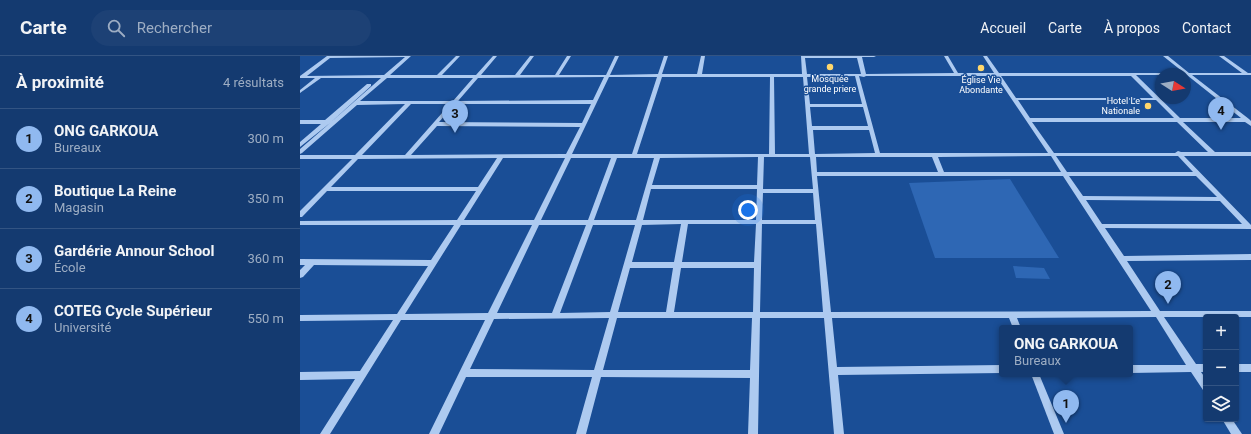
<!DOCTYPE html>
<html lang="fr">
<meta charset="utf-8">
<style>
:root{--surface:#143a70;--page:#1d4175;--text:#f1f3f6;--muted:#9dadc3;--line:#335483;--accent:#90b9f0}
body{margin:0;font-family:Roboto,sans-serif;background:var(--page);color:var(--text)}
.controls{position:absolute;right:12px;bottom:12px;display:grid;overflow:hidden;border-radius:4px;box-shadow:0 1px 3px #0004}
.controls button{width:36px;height:36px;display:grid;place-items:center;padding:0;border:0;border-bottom:1px solid var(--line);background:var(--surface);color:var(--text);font:20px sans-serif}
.compass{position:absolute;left:855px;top:12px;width:36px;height:36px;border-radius:50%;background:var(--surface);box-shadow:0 1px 3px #0004;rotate:101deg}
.you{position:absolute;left:448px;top:154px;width:14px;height:14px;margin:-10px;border:3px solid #fff;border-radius:50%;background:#1a73e8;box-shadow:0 0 0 6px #1a73e833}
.badge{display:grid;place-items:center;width:26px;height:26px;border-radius:50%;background:var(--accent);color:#111;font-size:13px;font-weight:700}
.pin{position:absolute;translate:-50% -33px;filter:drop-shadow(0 1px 2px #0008)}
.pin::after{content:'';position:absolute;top:21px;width:14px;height:12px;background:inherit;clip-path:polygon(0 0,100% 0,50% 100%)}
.popup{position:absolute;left:699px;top:269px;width:134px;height:52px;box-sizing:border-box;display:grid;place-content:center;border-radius:4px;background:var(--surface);filter:drop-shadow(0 1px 3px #0005);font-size:13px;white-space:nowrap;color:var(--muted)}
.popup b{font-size:15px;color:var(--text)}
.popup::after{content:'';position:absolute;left:50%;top:100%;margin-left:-8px;border:8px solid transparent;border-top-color:var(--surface)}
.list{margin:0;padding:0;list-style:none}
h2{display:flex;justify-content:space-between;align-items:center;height:52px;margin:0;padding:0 16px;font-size:17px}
h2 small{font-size:13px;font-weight:400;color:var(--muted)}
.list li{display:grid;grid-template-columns:26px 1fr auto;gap:12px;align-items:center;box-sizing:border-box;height:60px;padding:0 16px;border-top:1px solid var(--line)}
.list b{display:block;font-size:15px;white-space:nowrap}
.list p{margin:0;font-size:13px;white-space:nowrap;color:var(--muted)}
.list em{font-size:13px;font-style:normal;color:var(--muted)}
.icon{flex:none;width:22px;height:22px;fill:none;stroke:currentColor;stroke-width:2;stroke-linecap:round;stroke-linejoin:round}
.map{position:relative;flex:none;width:951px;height:378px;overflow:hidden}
header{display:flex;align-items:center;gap:24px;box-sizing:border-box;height:56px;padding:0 20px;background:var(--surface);border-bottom:1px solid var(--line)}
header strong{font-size:19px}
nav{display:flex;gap:22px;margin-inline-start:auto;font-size:14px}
.search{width:280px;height:36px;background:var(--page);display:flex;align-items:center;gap:10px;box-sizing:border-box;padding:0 14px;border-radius:22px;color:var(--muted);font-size:15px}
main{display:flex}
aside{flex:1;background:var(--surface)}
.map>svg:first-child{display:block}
.green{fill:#2e67b4}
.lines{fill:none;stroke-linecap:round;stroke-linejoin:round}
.minor{fill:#adcaf0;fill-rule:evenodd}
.poi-dot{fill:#ffd76c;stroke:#1a4e96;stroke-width:1.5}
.labels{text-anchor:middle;stroke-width:3;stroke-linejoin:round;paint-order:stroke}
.far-poi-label{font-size:9px;fill:#fff;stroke:#1a4e96}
</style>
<header>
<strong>Carte</strong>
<div class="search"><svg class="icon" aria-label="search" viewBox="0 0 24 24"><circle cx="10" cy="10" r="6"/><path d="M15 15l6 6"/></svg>Rechercher</div>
<nav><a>Accueil</a><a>Carte</a><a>À propos</a><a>Contact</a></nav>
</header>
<main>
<aside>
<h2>À proximité<small>4 résultats</small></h2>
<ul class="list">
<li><span class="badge">1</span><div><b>ONG GARKOUA</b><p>Bureaux</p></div><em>300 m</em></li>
<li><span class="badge">2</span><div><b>Boutique La Reine</b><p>Magasin</p></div><em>350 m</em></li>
<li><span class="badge">3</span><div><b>Gardérie Annour School</b><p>École</p></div><em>360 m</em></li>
<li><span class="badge">4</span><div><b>COTEG Cycle Supérieur</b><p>Université</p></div><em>550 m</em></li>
</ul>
</aside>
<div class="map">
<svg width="951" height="378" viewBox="0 0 951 378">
<rect width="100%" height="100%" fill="#1a4e96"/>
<!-- green -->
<g class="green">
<path d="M710,123l49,79h-124l-26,-75z"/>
<path d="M713,210l31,2 6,11 -34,-1z"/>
</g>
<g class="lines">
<!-- minor -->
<g class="minor">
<path d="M27,0h84l-21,19h47l19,-19h4l-18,19h34l17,-19h4l-16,19h34l15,-19h4l-14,19h35l12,-19h4l-12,19h47l9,-19h4l-9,19 48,-1 6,-18h4l-6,18h35l4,-18h4l-3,18h100l-1,-18h75l-2,1h-12l4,17 88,-1 -10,-17h4l10,17h36l-11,-17h4l12,17h162l2,1h-2v1h-25l44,43h61l-78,-62h5l21,17h53l-23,-17h5l24,17h3v2h-59l57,44 2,2v5l-6,-4h-62l32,30h36v4h-67l67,69v4l-146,-1 19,28 127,-2v6l-124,1 33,50h91v6h-87l32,47h10v8h-5l5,7v12l-3,-1 -12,-18 -61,1v-8h56l-30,-48 -139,1 4,10h-8l-4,-10h-177l5,49 165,-2v8l-164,2 6,59h-10l-10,-116h-64l-2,116h-10l2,-56 -149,-1 -15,57h-10l16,-57h-126l-27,57h-10l56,-114h-84l-71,114h-10l35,-55 -55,1v-8l60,-1 33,-51 -93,1v-6l97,-1 31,-48 -114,-1 -11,12 -3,1v-8l5,-5h-5v-6l131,1 23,-35h-154v-4l157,-1 19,-29h-149l-25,26h-2v-6l52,-52h-52v-4h55l50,-51 -48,1 -55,48 -2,1v-5l30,-26 -30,24v-5l21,-18h-21v-4h25l42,-36h4v2l-41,37 51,-45h-60l-21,15v-3l15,-12h-15v-2zM105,1l-21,18 -77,1 23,-18zM505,2h52l4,16h-54zM555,20l7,28h-52l-3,-27zM559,20l5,1 2,-1h130l52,77h-168zM701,20h130l22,22h-137zM304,21l-11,23 -135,1 20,-23zM309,21h48l-25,77h-60zM362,21h108l-1,77h-132zM474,21h29l6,77h-34zM87,22h86l-20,23h-93zM718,44h138l18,18h-144zM111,48h39l-45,51h-43zM155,48h136l-9,19 -143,-1zM510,51h53l5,19h-56zM732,66h145l31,30h-27l-3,-1 -3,2h-121zM137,70l143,1 -14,27 -155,1zM513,74h56l6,23 -60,1zM751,100l10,16h-117l-6,-15zM756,100h122l15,16h-126zM458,101l-1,28h-105l8,-27zM464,101h46l3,32h-50zM516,101h116l6,15h-121zM197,102l-19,29h-147l27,-28zM203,102h62l-31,62h-70zM271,102h40l-23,62h-47zM317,102h37l-18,62h-42zM517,120h246l88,135 -320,1zM769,120h127l21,21 -134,-1zM351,133h106l-1,31h-113zM463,137h50l2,27h-53zM786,144l134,1 22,23h-140zM381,168l-7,38h-42l10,-37zM388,168h68l-2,38h-72zM462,168h54l7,88h-63zM161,169h71l-44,88 -83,1zM239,169h47l-34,88h-55zM293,169h42l-25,87 -50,1zM330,212h43l-7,44h-48zM381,212h73l-1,44h-79zM309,262l-15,52 -124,-1 24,-50zM317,262h135l-2,52h-147z"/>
<rect x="936" y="308" width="15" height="8"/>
<path d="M731,318h8l25,60h-10z"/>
<path d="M922,363h10l10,15h-11z"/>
</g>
</g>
<!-- markers -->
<g class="poi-dot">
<circle cx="530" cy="11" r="4"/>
<circle cx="681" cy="12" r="4"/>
<circle cx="848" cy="50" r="4"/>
</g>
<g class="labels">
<!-- far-poi labels -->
<g class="far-poi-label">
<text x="530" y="26">Mosquée<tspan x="530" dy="10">grande priere</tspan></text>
<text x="681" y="27">Église Vie<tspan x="681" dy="10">Abondante</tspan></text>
<text x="840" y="48" text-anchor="end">Hotel Le<tspan x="840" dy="10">Nationale</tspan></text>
</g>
</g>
</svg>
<div class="controls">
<button>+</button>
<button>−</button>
<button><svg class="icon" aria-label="layers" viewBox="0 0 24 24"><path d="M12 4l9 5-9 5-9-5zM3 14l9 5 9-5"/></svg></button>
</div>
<svg class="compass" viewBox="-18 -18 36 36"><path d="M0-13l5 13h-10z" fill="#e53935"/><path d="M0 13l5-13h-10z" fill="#9dadc3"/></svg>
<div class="you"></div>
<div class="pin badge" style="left:766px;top:367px">1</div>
<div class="popup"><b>ONG GARKOUA</b>Bureaux</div>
<div class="pin badge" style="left:868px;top:248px">2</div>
<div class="pin badge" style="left:155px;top:77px">3</div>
<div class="pin badge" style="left:921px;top:74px">4</div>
</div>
</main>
